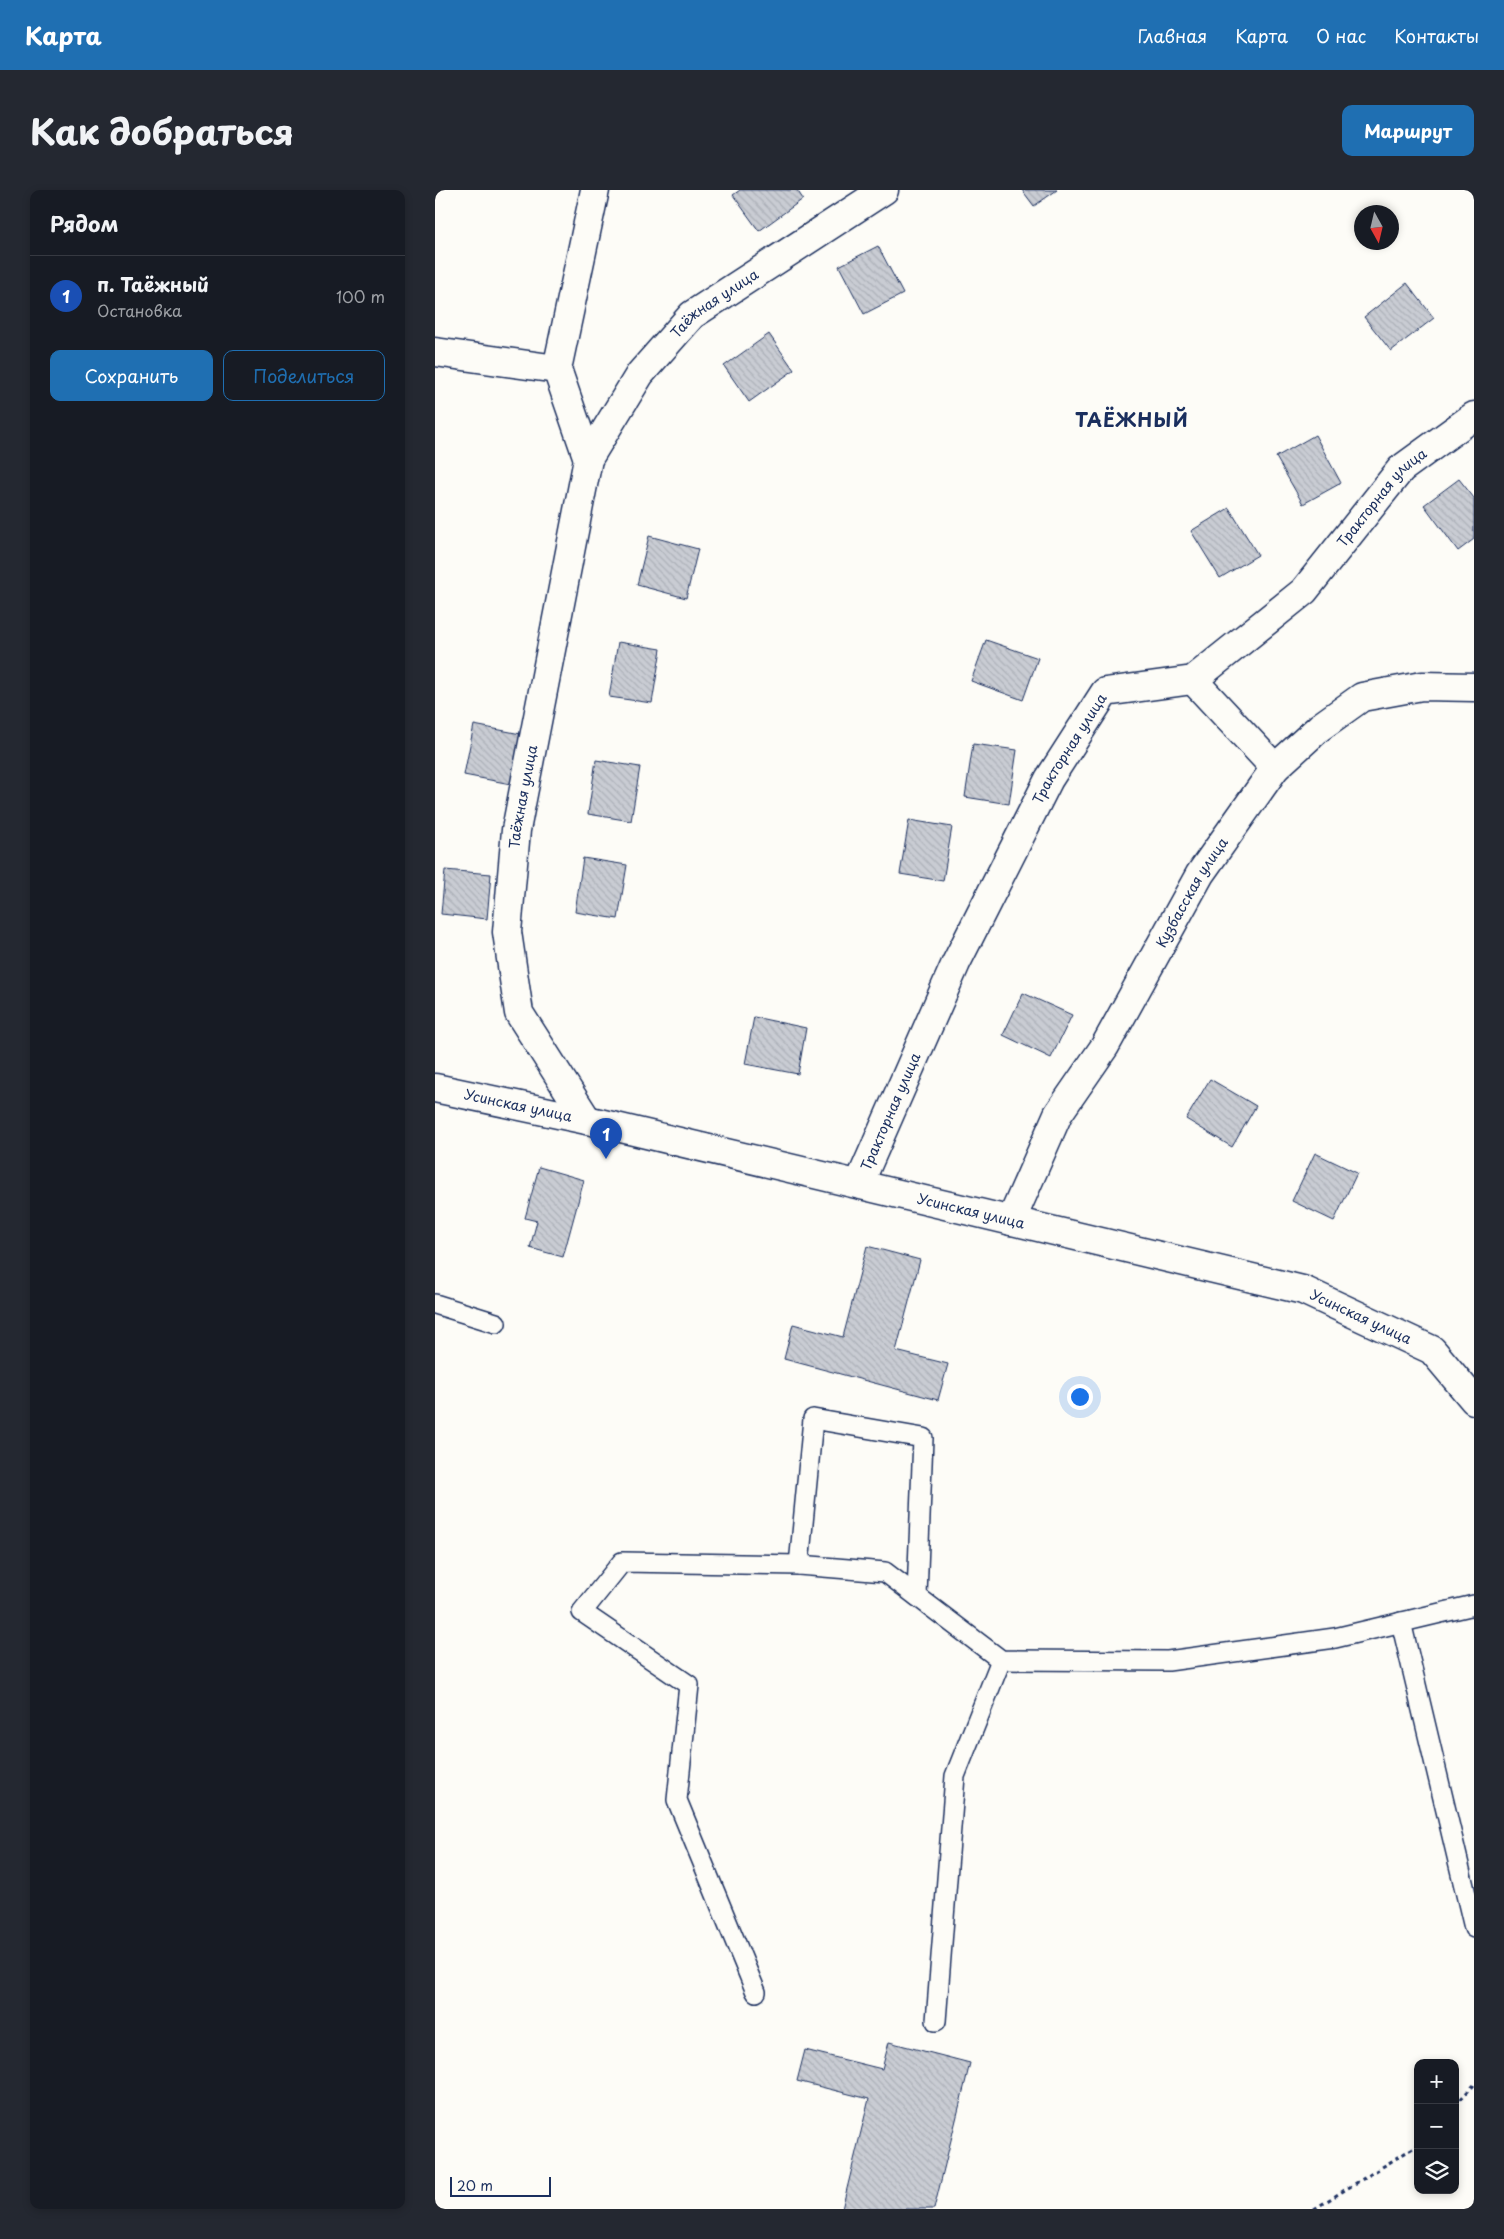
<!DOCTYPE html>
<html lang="ru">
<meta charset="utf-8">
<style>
:root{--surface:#171b24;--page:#242831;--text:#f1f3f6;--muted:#9ea1a6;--line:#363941;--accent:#1f6fb2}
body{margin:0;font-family:"Playpen Sans",sans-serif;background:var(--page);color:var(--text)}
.controls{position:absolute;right:15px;bottom:15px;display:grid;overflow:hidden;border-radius:10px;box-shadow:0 2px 8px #0003}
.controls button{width:45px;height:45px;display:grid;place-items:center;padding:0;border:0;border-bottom:1px solid var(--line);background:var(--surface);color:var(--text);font:25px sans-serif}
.compass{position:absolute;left:919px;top:15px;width:45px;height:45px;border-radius:50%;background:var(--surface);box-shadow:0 2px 8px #0003;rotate:172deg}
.scale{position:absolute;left:15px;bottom:12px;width:101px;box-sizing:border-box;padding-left:5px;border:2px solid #1b2f5e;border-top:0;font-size:14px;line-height:18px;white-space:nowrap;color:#1b2f5e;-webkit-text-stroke:4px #fdfcf7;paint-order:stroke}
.you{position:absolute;left:644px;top:1206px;width:18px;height:18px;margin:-12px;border:4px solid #fff;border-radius:50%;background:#1a73e8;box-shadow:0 0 0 8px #1a73e833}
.badge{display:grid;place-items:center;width:32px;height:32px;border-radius:50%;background:var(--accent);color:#fff;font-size:16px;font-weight:700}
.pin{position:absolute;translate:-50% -41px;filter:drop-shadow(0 1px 2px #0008)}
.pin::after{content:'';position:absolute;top:26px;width:18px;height:15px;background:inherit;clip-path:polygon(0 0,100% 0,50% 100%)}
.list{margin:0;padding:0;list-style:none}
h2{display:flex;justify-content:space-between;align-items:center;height:65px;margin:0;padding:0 20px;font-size:21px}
h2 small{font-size:16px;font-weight:400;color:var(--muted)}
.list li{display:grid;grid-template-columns:32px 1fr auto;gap:15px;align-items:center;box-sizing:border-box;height:80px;padding:0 20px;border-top:1px solid var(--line)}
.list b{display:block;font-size:19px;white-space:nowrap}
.list p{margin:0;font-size:16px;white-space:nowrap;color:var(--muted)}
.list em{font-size:16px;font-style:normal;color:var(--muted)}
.actions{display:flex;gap:10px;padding:15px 20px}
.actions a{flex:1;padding:11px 0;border:1px solid var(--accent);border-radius:10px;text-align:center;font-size:18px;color:var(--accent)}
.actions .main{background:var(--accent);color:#fff}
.icon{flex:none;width:28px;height:28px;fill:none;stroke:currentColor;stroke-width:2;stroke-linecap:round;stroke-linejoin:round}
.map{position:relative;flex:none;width:1039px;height:2019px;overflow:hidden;border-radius:10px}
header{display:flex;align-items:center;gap:30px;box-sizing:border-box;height:70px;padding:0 25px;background:var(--accent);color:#fff}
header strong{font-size:24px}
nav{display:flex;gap:28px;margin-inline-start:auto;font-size:18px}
.intro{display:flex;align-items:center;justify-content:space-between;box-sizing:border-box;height:120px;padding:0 30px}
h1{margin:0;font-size:35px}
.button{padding:12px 22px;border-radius:10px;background:var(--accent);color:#fff;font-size:18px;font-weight:700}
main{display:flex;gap:30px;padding:0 30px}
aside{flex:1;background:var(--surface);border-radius:10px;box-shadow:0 2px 8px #0003}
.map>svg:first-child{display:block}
.building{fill:url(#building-back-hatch);stroke:#1b2f5e}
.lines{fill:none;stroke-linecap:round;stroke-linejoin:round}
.lane-casing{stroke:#1b2f5e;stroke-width:22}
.street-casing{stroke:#1b2f5e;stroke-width:31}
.secondary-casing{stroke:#1b2f5e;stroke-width:31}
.path{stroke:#1b2f5e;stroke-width:3;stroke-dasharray:4 4;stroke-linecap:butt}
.lane{stroke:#fdfcf7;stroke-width:19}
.street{stroke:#fdfcf7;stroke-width:28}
.secondary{stroke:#fdfcf7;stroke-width:28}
.labels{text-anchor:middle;stroke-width:5;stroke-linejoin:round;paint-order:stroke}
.street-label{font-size:14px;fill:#1b2f5e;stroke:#fdfcf7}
.district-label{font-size:19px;font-weight:bold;letter-spacing:1px;fill:#1b2f5e;stroke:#fdfcf7}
</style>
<header>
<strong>Карта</strong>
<nav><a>Главная</a><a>Карта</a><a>О нас</a><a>Контакты</a></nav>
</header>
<div class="intro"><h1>Как добраться</h1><a class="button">Маршрут</a></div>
<main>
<aside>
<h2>Рядом<small></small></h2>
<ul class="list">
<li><span class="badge" style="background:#1a4fb4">1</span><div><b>п. Таёжный</b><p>Остановка</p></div><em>100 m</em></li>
</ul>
<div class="actions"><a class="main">Сохранить</a><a>Поделиться</a></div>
</aside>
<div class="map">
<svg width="1039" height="2019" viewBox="0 0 1039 2019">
<defs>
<pattern id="building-back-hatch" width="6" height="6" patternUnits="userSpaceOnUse" patternTransform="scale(1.25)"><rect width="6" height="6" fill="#c9ccd3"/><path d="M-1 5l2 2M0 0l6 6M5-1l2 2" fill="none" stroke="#acb0b8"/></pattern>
</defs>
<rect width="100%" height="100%" fill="#fdfcf7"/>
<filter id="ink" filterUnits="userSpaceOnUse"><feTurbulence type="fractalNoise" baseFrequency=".02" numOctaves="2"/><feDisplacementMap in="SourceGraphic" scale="10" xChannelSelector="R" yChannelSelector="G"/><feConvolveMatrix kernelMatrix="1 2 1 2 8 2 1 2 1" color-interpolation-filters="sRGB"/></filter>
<g filter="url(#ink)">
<!-- building -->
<g class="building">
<path d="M305,0h57l6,9 -44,32 -26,-36z"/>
<path d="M587,0h35l-23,16z"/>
<path d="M443,56l25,48 -39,20 -25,-48z"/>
<path d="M972,93l27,35 -43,33 -27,-34z"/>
<path d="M334,144l25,36 -45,32 -25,-36z"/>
<path d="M880,245l26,48 -38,21 -27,-47z"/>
<path d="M1024,289l15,19v41l-16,12 -34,-46z"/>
<path d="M794,318l29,47 -38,23 -29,-47z"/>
<path d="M214,346l49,13 -12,49 -49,-13z"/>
<path d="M551,450l52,18 -15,42 -52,-19z"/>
<path d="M183,452l43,7 -9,54 -43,-6z"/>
<path d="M39,535l52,10 -10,50 -52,-10z"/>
<path d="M538,554l44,6 -8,54 -44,-7z"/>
<path d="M161,570l44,7 -9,54 -43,-7z"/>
<path d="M474,630l43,7 -9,54 -43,-7z"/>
<path d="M148,668l44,7 -9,54 -43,-7z"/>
<path d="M10,680l46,4 -4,45 -46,-5z"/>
<path d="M588,803l49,22 -21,43 -48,-23z"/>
<path d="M319,827l52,11 -8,46 -53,-10z"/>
<path d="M775,889l46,27 -24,41 -46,-28z"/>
<path d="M880,963l42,20 -23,48 -42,-20z"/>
<path d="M104,977l45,13 -21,77 -33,-9 7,-27 -12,-3z"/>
<path d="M432,1056l53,14 -24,91 52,13 -10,36 -154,-41 9,-35 50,13z"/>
<path d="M454,1852l81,21 -36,146h-92l27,-110 -72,-18 8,-31 77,19z"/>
</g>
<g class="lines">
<!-- lane casing -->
<g class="lane-casing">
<g id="lane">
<path d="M0,1114l61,19"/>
<path d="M364,1375l14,-146 110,19 -6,158"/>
<path d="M966,1432l73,306"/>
<path d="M321,1802l-79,-192 12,-115 -107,-73 40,-50 177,3 86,7 116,88 167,1 167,-23 139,-33"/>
<path d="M501,1831l19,-245 46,-116"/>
</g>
</g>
<!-- street casing -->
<g class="street-casing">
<g id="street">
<path d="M0,162l122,17"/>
<path d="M153,269l-31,-90 38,-179"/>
<path d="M758,490l82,88"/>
<path id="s1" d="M152,930l-68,-107 -12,-81 9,-102 72,-371 52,-85 52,-59 192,-125"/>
<path id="s2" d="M424,994l97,-221 93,-184 56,-87 88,-12 111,-89 97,-122 73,-53"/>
<path id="s3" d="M576,1031l47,-107 47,-68 95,-172 75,-106 45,-41 42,-30 60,-11 52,1"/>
</g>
</g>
<!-- secondary casing -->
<g class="secondary-casing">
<g id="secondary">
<path id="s4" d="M0,898l152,32 716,170 129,60 42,50"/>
</g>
</g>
<!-- path -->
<g class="path">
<path d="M1020,1915l19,-20"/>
<path d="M879,2019l104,-64"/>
</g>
<!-- lane -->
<use href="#lane" class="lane"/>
<!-- street -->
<use href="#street" class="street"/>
<!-- secondary -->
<use href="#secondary" class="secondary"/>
</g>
</g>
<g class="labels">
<!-- street labels -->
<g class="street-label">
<text dy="5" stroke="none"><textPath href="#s1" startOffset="892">Таёжная улица</textPath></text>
<text dy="5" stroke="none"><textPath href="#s2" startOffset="904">Тракторная улица</textPath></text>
<text dy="5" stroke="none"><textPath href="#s2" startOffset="484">Тракторная улица</textPath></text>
<text dy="5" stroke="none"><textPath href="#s1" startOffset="345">Таёжная улица</textPath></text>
<text dy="5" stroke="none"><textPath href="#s3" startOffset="376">Кузбасская улица</textPath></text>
<text dy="5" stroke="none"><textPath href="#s4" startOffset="85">Усинская улица</textPath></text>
<text dy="5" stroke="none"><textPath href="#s2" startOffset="79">Тракторная улица</textPath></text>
<text dy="5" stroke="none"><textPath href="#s4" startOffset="550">Усинская улица</textPath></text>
<text dy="5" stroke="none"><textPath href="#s4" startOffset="955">Усинская улица</textPath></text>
</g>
<!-- district labels -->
<g class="district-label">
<text x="697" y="237">ТАЁЖНЫЙ</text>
</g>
</g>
</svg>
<div class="controls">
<button>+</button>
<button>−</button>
<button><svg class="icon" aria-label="layers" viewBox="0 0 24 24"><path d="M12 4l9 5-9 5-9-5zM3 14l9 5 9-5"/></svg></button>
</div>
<svg class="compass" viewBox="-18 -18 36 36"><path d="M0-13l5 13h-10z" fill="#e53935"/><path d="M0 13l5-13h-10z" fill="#9ea1a6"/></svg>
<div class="scale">20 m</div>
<div class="you"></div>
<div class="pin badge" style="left:171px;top:969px;background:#1a4fb4">1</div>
</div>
</main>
